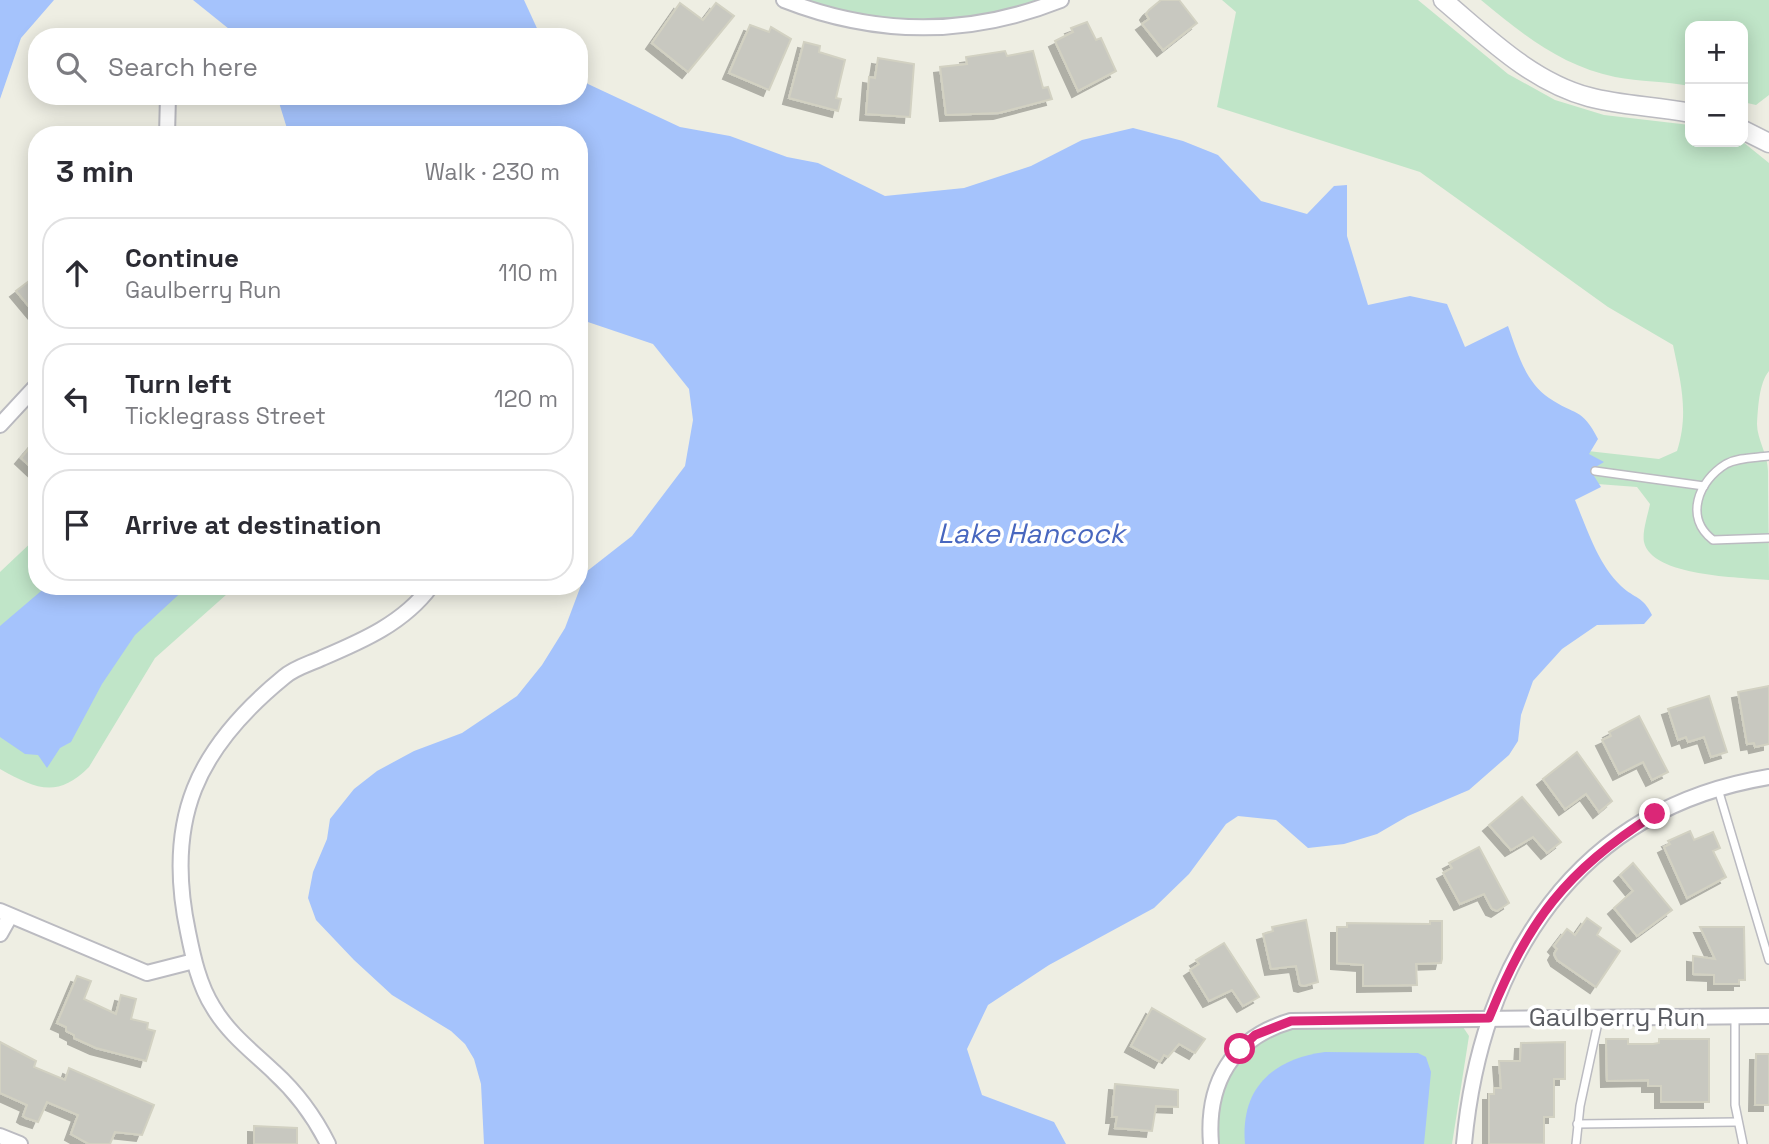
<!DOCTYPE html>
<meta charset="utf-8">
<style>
:root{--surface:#fff;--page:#f7f7f7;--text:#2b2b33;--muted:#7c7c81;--line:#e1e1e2}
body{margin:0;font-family:"Space Grotesk",sans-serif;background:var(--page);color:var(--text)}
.controls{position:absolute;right:21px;top:21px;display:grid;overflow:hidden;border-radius:14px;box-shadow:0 4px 18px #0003}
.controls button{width:63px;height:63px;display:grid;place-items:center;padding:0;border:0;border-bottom:2px solid var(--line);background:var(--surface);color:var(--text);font:35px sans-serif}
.stop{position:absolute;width:21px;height:21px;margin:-16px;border:5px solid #db2777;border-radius:50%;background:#fff}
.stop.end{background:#db2777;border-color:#fff;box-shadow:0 2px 7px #0008}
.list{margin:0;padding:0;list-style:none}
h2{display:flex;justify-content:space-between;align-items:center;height:91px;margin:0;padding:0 28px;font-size:30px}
h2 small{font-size:23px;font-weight:400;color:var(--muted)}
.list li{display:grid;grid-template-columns:46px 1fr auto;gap:21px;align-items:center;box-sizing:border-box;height:112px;margin:0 14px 14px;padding:0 14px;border:2px solid var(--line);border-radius:28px}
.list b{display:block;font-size:26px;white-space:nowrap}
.list p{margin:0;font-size:23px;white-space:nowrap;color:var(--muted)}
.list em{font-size:23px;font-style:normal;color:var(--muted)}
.icon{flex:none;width:38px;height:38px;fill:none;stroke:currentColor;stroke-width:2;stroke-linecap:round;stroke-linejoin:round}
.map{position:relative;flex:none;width:1769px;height:1144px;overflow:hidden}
.search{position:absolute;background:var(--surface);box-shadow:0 4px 18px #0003;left:28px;top:28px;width:560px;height:77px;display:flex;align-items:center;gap:18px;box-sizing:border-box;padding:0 24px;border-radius:28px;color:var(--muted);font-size:26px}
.panel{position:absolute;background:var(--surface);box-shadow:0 4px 18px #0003;left:28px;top:126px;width:560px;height:469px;border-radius:28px}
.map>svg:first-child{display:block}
.green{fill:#c0e5c8}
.water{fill:#a5c3fc}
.building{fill:#c8c8c0;stroke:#d2d1c2;stroke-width:2;filter:url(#shadow)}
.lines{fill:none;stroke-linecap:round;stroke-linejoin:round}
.service-casing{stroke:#bbbbc1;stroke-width:10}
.minor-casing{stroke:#bbbbc1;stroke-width:18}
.tertiary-casing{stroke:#bbbbc1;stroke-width:21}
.service{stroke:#fff;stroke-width:7}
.minor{stroke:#fff;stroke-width:14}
.tertiary{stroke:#fff;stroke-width:18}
.route{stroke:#db2777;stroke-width:9}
.labels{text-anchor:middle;stroke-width:7;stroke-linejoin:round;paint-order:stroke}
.street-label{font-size:26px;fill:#5b5d63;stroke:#fff}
.water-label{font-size:28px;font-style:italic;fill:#4867bf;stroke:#fff}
</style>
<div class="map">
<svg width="1769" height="1144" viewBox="0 0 1769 1144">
<defs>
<filter id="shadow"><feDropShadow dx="-6" dy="6" stdDeviation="0" flood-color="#0004"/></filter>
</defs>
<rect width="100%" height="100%" fill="#eeeee3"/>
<!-- green -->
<g class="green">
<path d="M805,0h234c-79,26 -156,27 -234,0z"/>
<path d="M1222,0h196l90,74 47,26 49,15 86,10v17h53l26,21v208c-10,12 -11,37 -12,53 0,15 11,31 11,47 0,35 1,72 1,109 -29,-3 -117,-3 -125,-38 -2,-10 4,-28 6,-38l-13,-17 -53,-4 -5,-33 80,9 18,-8c12,-37 4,-68 -4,-106l-65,-38 -188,-135 -203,-65 19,-95z"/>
<path d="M1481,0h288v95l-13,10 -13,-3v-76h-53v60c-25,-5 -50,-4 -75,-9 -54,-11 -93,-43 -134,-77z"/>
<path d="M37,537v49h199l-81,72 -66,109c-32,32 -53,22 -89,2v-197z"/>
<path d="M1455,1023l8,4 6,9 -17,108h-235c-8,-59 22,-98 75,-118z"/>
</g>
<!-- water -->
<g class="water">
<path d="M0,0h54l-33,38 -21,61z"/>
<path d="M193,0h331l17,37h-302z"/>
<path d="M579,76l9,8 92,43 50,9 57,21 31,6 67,33 79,-8 67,-22 51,-26 51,-12 50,13 35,14 43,46 46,13 27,-28 13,-1v51l21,69 42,-9 37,8 18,43 43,-21c9,25 17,56 41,72 26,18 33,9 49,41l-9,15 15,8 -10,6v8l7,11 -26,13c12,29 23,64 46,86 14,13 22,10 31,29l-8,9 -47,1 -35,24 -29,32 -12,34 -3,26 -9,14 -40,35 -61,26 -31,18 -33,10 -36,4 -32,-28 -38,-4 -12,8 -37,50 -35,34 -105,57 -61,40 -21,44 15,46 72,27 12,22h-582l-3,-60 -7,-25 -9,-15 -14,-13 -59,-36 -38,-35 -38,-40 -8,-22 5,-26 14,-33 3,-20 24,-30 23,-18 37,-20 48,-18 55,-37 25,-31 23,-37 21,-56 46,-36 53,-70 8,-46 -4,-31 -36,-45 -74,-25v-184h-290l-12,-39h302z"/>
<path d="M47,586h141l-53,49 -33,49 -31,58 -11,6 -13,20 -9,-13 -13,-1 -25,-17v-111z"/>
<path d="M1325,1052l93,1 8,4 5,15 -7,72h-179c-5,-56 28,-85 80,-92z"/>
</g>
<!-- building -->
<g class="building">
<path d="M1161,0h18l18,23 -34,27 -21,-26 7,-5 -3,-5 3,-4z"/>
<path d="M680,3l23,17 13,-17 18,13 -46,56 -36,-29z"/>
<path d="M1087,22l9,18 5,-2 15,33 -38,20 -23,-50 18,-9 -2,-4z"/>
<path d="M750,25l19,7 2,-5 20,12 -22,51 -40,-17z"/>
<path d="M804,42l16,4 -1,6 26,8 -9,38 5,1 -3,12 -49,-13z"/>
<path d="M1005,51l2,5 26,-5 10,37 5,-1 4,12 -53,14 -53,2 -6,-48 27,-3 -1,-7z"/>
<path d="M878,58l36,6 -4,53 -44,-3 3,-37 6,1z"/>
<path d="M37,275v41l-21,-25z"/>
<path d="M37,439v34l-16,-15z"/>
<path d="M1769,686v58l-14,3 -1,-4 -7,1 -9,-52z"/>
<path d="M1709,696l18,56 -16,5 -7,-20 -16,5 -2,-5 -8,3 -10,-31z"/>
<path d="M1639,716l29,56 -16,8 -9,-18 -24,12 -17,-34 9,-4 -2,-4z"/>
<path d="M1577,752l35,49 -13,11 -13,-18 -21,15 -22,-30z"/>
<path d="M1522,797l39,45 -14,11 -14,-16 -22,13 -22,-25z"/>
<path d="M1690,831l4,9 19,-8 7,16 -7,3 13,26 -39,21 -23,-51 6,-3 -2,-3z"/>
<path d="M1479,847l30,56 -12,8 -5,-2 -8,-15 -24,10 -17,-31 9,-5 -3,-5z"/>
<path d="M1633,863l39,47 -35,26 -23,-28 19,-17 -13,-16z"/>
<path d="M1587,918l14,10 -4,7 23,16 -24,36 -39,-27 -3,-6 3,-5 -3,-3 13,-17 8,6z"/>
<path d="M1306,920l12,62 -14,4 -4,-1 -4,-19 -25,3 -8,-35 10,-3 -1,-4z"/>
<path d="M1430,921h12v38l-1,4 -25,1 1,21 -54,1v-21l-26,-2v-36h10v-4l83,1z"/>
<path d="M1700,927h44l1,53h-6v4h-25v-9l-21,-1v-18l22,3z"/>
<path d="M1224,943l35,54 -16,9 -11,-16 -23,11 -19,-31 9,-6 -3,-4z"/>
<path d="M77,976l14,5 -7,18 32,15 5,-19 15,4 -5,20 17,4 -1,6 8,2 -9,30 -50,-13 -22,-10v-3l-8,-4v-4l-9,-4z"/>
<path d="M1152,1008l53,31 -10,14 -16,-9 -11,13 -4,-2 -4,7 -29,-16z"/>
<path d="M1606,1039h22v5h25l6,-1v-4h50v63h-48v-16h-13v-6l-41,1z"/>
<path d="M0,1042l36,19 -2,6 31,13 4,-12 85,37 -12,30 -27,-3 -5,12h-21l-18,-10 7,-19 -31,-13 -9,20 -12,-4 -3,-2 4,-11 -27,-12z"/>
<path d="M1565,1042v37h-11v38h-10v27h-55v-50h5v-6h7l-2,-27h21l1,-18z"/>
<path d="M1756,1054h13v51h-14z"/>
<path d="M1115,1084l63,6v17l-22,-1 -4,25 -37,-3 2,-11h-5z"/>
<path d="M254,1126l43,2v16h-43z"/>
</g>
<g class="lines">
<!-- service casing -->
<g class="service-casing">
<g id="service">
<path d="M1769,456c-14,2 -30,1 -43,8 -28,17 -42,54 -13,76l56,-2"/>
<path d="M1595,471l109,15"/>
<path d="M1718,789l51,171"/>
<path d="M1735,1016v89l8,39"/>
<path d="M1577,1124l160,-2"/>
<path d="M1576,1144l4,-38 19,-88"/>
</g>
</g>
<!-- minor casing -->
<g class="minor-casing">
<g id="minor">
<path d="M784,0c92,36 184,37 277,0"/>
<path d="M167,135l1,-39"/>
<path d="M0,425l37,-40"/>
<path d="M0,911l147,62 47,-12"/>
<path d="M0,934l9,-16"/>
<path d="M0,1136l20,8"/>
<path d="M328,1144c-13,-26 -32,-52 -54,-72 -21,-20 -46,-39 -61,-65 -14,-22 -20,-50 -25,-75 -24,-113 9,-184 96,-255 10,-9 25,-13 38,-19 40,-17 82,-35 109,-72"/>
<path d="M1211,1144c-5,-61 21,-106 80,-123l478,-5"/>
<path d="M1464,1144c17,-184 112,-335 305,-367"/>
</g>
</g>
<!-- tertiary casing -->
<g class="tertiary-casing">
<g id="tertiary">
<path d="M1443,0c44,37 89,82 146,97 33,9 68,9 101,16"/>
<path d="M1743,130l26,13"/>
</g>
</g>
<!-- service -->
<use href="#service" class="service"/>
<!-- minor -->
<use href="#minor" class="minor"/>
<!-- tertiary -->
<use href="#tertiary" class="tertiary"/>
</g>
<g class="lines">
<!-- route -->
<path class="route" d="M1240,1049l15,-14 36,-14 198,-3c41,-100 75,-145 166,-204"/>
</g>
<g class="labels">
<!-- street labels -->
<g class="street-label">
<text x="1617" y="1026">Gaulberry Run</text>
</g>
<!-- water labels -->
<g class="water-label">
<text x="1031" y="543">Lake Hancock</text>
</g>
</g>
</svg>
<div class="controls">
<button>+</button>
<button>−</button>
</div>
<div class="stop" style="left:1240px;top:1049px"></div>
<div class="stop end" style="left:1655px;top:814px"></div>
<div class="search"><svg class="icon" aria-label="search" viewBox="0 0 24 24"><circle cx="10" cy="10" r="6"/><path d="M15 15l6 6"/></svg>Search here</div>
<section class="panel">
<h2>3 min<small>Walk · 230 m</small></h2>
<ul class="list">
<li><svg class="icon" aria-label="ahead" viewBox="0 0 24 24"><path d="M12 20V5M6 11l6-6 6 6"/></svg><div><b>Continue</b><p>Gaulberry Run</p></div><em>110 m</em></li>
<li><svg class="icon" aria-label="left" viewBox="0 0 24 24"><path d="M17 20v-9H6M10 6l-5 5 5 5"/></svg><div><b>Turn left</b><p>Ticklegrass Street</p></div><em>120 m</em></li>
<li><svg class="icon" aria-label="arrive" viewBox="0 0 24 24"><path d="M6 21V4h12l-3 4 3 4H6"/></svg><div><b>Arrive at destination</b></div></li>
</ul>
</section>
</div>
